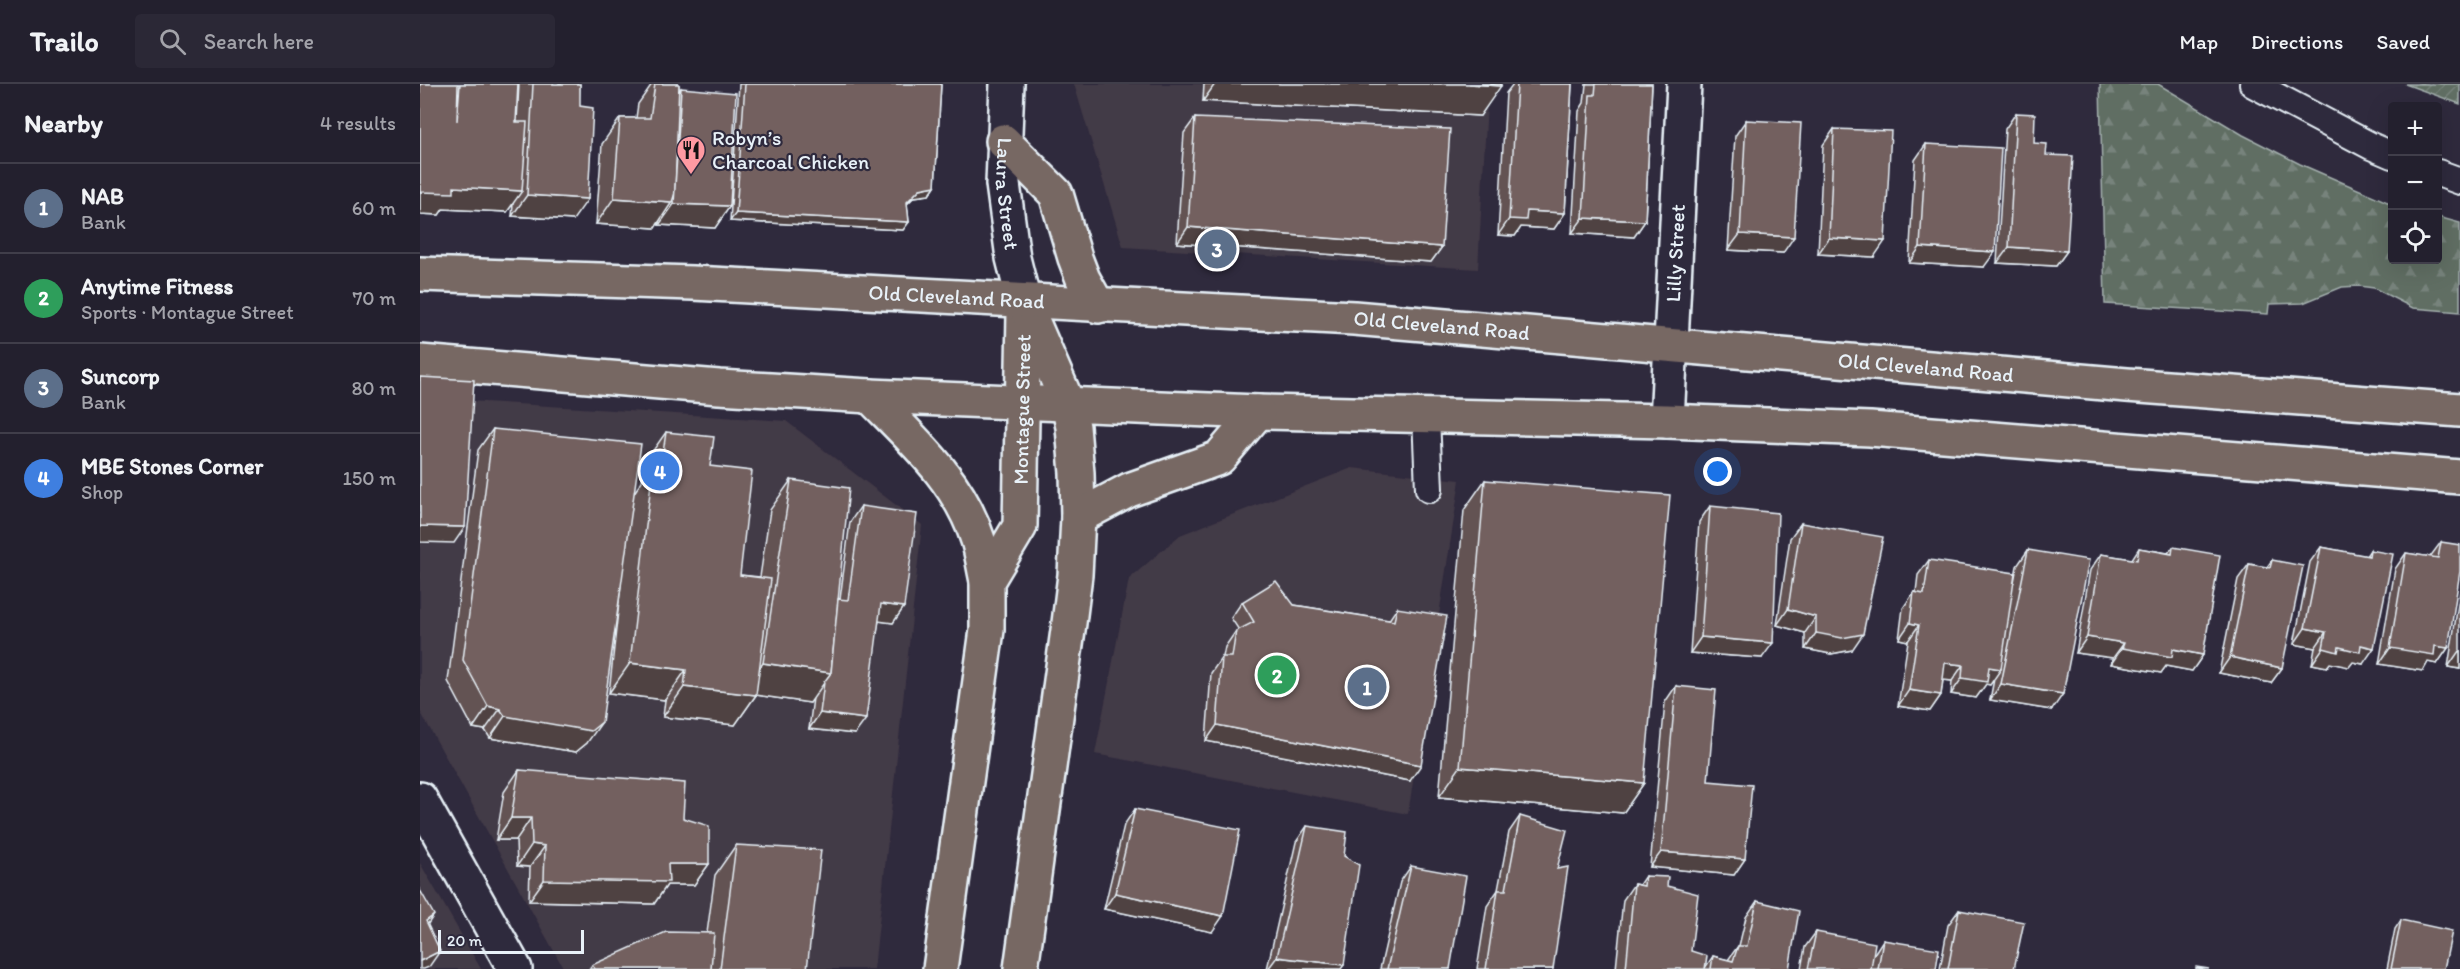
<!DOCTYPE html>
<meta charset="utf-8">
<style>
:root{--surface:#23202e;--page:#2b2836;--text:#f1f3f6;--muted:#a3a3aa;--line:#403e4a;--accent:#ea580c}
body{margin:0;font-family:Itim,sans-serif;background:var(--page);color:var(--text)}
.controls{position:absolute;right:18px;top:18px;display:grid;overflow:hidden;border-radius:6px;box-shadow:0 6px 24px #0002}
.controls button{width:54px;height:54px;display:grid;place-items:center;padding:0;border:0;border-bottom:2px solid var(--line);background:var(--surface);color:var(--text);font:30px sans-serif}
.scale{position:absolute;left:18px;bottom:15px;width:146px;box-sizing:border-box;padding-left:6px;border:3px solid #e8f1f8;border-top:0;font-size:16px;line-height:21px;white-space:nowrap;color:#e8f1f8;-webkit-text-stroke:4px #2f2a3d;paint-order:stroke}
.you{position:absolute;left:1298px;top:388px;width:21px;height:21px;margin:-15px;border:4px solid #fff;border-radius:50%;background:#1a73e8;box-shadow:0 0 0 9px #1a73e833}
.badge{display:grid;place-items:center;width:39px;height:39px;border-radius:50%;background:var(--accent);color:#fff;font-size:20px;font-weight:700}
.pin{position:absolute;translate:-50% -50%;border:3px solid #fff;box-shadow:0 2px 6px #0006}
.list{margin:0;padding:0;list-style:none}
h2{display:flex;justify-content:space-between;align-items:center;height:78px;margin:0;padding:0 24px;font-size:26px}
h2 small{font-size:20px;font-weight:400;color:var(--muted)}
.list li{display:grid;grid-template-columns:39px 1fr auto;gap:18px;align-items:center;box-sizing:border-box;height:90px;padding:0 24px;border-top:2px solid var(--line)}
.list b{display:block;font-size:22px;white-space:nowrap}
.list p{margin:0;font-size:20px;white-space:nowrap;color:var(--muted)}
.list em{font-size:20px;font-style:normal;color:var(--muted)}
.icon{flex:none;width:33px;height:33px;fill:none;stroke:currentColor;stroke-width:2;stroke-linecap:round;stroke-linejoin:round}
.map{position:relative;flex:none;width:2040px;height:885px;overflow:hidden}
header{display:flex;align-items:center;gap:36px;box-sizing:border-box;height:84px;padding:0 30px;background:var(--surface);border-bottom:2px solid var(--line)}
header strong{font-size:28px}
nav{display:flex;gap:33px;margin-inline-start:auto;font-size:21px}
.search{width:420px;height:54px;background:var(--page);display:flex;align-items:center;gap:15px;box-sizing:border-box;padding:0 21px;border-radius:6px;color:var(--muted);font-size:22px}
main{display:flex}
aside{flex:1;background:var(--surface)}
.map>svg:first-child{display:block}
.built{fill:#433a47}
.forest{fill:url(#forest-firs);stroke:#a4b0ae;stroke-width:1.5}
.garden{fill:url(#garden-furrows);stroke:#a4b0ae;stroke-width:1.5}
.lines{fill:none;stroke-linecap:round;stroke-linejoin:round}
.lane-casing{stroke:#e8f1f8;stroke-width:30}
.street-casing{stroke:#e8f1f8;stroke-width:38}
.primary-casing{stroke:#e8f1f8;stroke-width:38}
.highway-casing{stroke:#e8f1f8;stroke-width:38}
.lane{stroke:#2f2a3d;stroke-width:26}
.street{stroke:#2f2a3d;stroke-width:33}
.primary{stroke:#776864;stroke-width:33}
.highway{stroke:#776864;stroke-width:33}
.wall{fill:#635352;stroke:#e8f1f8;stroke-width:1.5}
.shaded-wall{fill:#504342;stroke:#e8f1f8;stroke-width:1.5}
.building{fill:#73605f;stroke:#e8f1f8;stroke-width:1.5}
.labels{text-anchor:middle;stroke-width:4.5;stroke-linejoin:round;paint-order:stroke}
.poi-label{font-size:21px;fill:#e8f1f8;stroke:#2f2a3d;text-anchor:start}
.street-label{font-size:21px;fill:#e8f1f8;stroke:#2f2a3d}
</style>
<header>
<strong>Trailo</strong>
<div class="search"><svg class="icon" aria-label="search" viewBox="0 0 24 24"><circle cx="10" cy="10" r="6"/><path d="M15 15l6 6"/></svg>Search here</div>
<nav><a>Map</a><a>Directions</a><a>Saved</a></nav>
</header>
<main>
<aside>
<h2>Nearby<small>4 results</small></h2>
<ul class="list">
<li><span class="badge" style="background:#5c6f8a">1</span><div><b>NAB</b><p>Bank</p></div><em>60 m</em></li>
<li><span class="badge" style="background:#2e9e5b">2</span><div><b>Anytime Fitness</b><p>Sports · Montague Street</p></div><em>70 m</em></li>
<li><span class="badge" style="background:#5c6f8a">3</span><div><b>Suncorp</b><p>Bank</p></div><em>80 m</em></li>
<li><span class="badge" style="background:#3f7fe0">4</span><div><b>MBE Stones Corner</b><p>Shop</p></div><em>150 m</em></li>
</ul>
</aside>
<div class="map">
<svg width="2040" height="885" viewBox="0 0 2040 885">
<defs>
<pattern id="forest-firs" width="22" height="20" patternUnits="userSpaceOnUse" patternTransform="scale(1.5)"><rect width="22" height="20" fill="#606e64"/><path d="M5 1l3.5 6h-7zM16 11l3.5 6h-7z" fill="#77837b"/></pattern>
<pattern id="garden-furrows" width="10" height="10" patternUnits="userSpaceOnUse" patternTransform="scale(1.5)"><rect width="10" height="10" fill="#606e64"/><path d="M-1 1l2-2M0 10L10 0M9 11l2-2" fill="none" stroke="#77837b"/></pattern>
</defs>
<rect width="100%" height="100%" fill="#2f2a3d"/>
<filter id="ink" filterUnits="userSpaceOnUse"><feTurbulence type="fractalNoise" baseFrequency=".0167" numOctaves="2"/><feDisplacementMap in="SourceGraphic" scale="12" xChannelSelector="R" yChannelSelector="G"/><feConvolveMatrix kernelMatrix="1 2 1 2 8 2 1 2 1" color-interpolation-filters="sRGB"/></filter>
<g filter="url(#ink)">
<!-- built -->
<g class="built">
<path d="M654,0h414l-10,185 -355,-22z"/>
<path d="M0,314l366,23 136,104 -48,444h-310l-144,-258z"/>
<path d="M932,384l108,12 -52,334 -313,-60 34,-175 51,-44z"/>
<path d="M0,779l61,106h-61z"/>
</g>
<!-- forest -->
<path class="forest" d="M1680,0h58l85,51 57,29 92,40v56h46v-43l22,6v89l-47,-4 -39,-20 -15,-2 -17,1 -39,16 -34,1 -1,10 -163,-10z"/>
<!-- garden -->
<path class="garden" d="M1985,0h55v20z"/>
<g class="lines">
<!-- lane casing -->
<g class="lane-casing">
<g id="lane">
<path d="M1833,0l118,62 21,9"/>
<path d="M2018,89l22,8"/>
<path d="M1006,332l3,73"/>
</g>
</g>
<!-- street casing -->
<g class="street-casing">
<g id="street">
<path id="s1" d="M587,0l-4,100 10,74 11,44"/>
<path id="s2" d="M1247,337l17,-337"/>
<path d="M0,715l95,170"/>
</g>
</g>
<!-- primary casing -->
<g class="primary-casing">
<g id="primary">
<path id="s3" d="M520,885l47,-339v-49l33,-55 4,-213"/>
<path d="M601,885l48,-346 6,-48 3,-58 -1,-44 -4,-46 -5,-23 -44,-102"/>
</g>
</g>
<!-- highway casing -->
<g class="highway-casing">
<g id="highway">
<path d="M583,57l53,53 19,64 8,21 15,27"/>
<path id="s4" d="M0,190l273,9 661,35 773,67 333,25"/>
<path d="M0,278l299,25 151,9 388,16 409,9 203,8 590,48"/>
<path d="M450,312c43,44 89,84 108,144 4,13 6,28 9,41"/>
<path d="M658,433l51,-27 90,-32 39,-46"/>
</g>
</g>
<!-- lane -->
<use href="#lane" class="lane"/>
<!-- street -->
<use href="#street" class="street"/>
<!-- primary -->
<use href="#primary" class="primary"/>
<!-- highway -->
<use href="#highway" class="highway"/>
</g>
<!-- wall -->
<g class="wall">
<path d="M0,0h98l-2,38h1l2,-38h61l-7,136 -61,-4 1,-12 -6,8 -64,-3 -4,6 -19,-1z"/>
<path d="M232,0h27v8l2,-4 49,118 -15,22 -56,-3v-4l-4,7 -59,-4 6,-80 18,-26h16l2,-14z"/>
<path d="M319,0h202l-6,102 -6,9 -15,2 -7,7 2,18 -6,8 -173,-9z"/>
<path d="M784,0h297l-21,32 -277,-15z"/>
<path d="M1093,0h59l-7,129 -11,16 -33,-2 -6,9 -17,-1 8,-142z"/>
<path d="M1166,0h66l-7,137 -11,16 -62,-4 7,-122 5,-8z"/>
<path d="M1596,29l18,30 12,12 21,96 -11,15 -59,-3 8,-134z"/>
<path d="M775,34l247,129 -11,15 -254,-19 7,-110z"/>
<path d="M1326,36l37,133 -55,-3 7,-114z"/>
<path d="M1414,45l40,128 -56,-3 5,-109z"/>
<path d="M1506,60l58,123 -75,-4 6,-103z"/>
<path d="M73,345l141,64 8,-12 3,-19 21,-30 44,34 30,109 20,2 10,-67 21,-30 47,119h2l10,-77 11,-16 43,101 -11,16 -14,-2 -24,113 -46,-5 4,-31 -3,5 -54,-8 -21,30 -72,-8 2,-17 -56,-7 12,-109 -34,159 -11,9 -86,-14 -5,-8 -12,-2 -25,-47 30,-231z"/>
<path d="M1065,396l159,303 -21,30 -184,-16 25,-287z"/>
<path d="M1290,422l52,152 -72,-5 9,-131z"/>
<path d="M1381,439l51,127 -21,4 -26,-5v-16l-28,-8 13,-87z"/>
<path d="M2021,458l7,106 -11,16 -9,-2 -5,9 -44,-7 16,-95 11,-16 24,4z"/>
<path d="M1753,463l30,108 -11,16 -26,-5 -5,7 -50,-9 2,-6 -37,-5 14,-83 11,-16 31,5 7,-11 29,5z"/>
<path d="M1901,463l45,9 4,-6 -7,114 -10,-2 -4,5 -19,-4 -3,4 -15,-3 3,-16 -21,-4 16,-82z"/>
<path d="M1608,466l24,160 -62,-10 4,-21 -4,6 -4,-1 -10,14 -25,-4 1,-13 -9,-1 -2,15 -11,16 -32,-5 10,-65 -9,-2 4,-31 11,-16h2l2,-17 11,-15 85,22 3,-16z"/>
<path d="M1852,476l10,108 -11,15 -52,-10 19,-94 11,-15 18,3z"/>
<path d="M2040,508v77l-12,-2z"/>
<path d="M822,518l52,3 95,15 8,-12 13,173 -204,-40 5,-68 11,-16h1l2,-10 11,-16 3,-1 -8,-12z"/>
<path d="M1256,602l32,95 37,78 -11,16 -84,-8 15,-165z"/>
<path d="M99,686l164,48 26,46 -15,21h-27l-13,19 -125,-3 1,-34 -13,-1 -1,-26h-20l8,-48z"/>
<path d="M715,725l77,123 -108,-23 20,-84z"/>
<path d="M1100,732l37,53 -4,100h-76l10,-63 11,-16 11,-58z"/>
<path d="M887,742l37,30 -3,113h-74l29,-127z"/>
<path d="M316,761l71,124h-218l3,-4 115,-32 8,-58z"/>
<path d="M991,782l39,103h-70l20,-87z"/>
<path d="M1225,792l22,10 24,65 14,17 8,-12 15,4 10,-14h1l7,-29 11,-16 32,68h-173l7,-69 11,-16 5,1z"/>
<path d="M1539,826l55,59h-74l8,-44z"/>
<path d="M1981,836l43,49h-57l8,-40z"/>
<path d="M1396,848l58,22 9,-14 53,29h-135l4,-22z"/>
</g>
<!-- shaded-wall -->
<g class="shaded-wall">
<path d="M795,0h254l32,2 -21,30 -277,-15z"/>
<path d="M515,102l-6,9 -15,2 -13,13 6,-8 13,-13z"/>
<path d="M34,103l68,4 -15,21 -64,-3 -4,6 -19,-1v-22z"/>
<path d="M107,111l61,4 -15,21 -61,-4z"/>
<path d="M194,114l58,4 -17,26 -59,-4z"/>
<path d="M254,120l56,2 -15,22 -56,-3z"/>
<path d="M1107,127l38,2 -11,16 -33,-2 -6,9 -17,-1 11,-16z"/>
<path d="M316,129l173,9 -6,8 -173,-9z"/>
<path d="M1163,134l62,3 -11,16 -62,-4z"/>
<path d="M768,143l254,20 -11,15 -254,-19z"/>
<path d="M1320,150l54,3 -11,16 -55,-3z"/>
<path d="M1409,154l56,3 -11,16 -56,-3z"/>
<path d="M1500,163l75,5 -11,15 -75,-4z"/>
<path d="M1589,163l58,4 -11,15 -59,-3z"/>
<path d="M0,442l45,1 -11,16 -34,-1z"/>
<path d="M461,520l23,3 -11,16 -23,-3z"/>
<path d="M1368,525l28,8 -11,16 -28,-8z"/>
<path d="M1490,539l9,2 -11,16 -9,-2z"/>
<path d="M1885,544l21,4 -11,16 -21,-4z"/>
<path d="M1396,549l47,1 -11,16 -21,4 -26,-5z"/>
<path d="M1281,553l72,6 -11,15 -72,-5z"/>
<path d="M1667,553l37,6 -11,15 -37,-5z"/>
<path d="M1941,561l13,3 -11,16 -10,-2 -4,5 -19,-4 -3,4 -15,-3 11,-16z"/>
<path d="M2015,562l13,2 -11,16 -9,-2 -5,9 -44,-7 11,-16z"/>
<path d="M1702,564l51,1 30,6 -11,16 -26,-5 -5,7 -50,-9z"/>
<path d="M2039,567h1v18l-12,-2z"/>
<path d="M1810,573l52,11 -11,15 -52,-10z"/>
<path d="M210,579l56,7 -21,30 -56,-7z"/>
<path d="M343,579l68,10 -21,30 -68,-10z"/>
<path d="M1525,579l18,2 -11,16 -18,-2z"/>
<path d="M1569,583l12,2 -11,16 -4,-1 -10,14 -25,-4 11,-16z"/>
<path d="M1581,600l62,10 -11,16 -62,-10z"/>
<path d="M264,603l72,8 -21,30 -72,-8z"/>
<path d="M1489,606l32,5 -11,16 -32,-5z"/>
<path d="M68,622l12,3 -15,21 -12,-2z"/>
<path d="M400,629l46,6 -11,15 -46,-5z"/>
<path d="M85,632l97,6 -15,21 -11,9 -86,-14z"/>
<path d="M797,641l204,40 -11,16 -204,-40z"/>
<path d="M1040,683l184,16 -21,30 -184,-16z"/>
<path d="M91,734h20l-15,22h-20z"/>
<path d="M112,760l13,2 -15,21 -13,-1z"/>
<path d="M1241,768l84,7 -11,16 -84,-8z"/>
<path d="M248,780h41l-15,21h-27l-13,19 -125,-3 15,-21z"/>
<path d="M695,809l108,23 -11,16 -108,-23z"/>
<path d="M14,831l-11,16 3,-10z"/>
<path d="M20,867l-11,16 -5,2h-4v-8z"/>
<path d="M857,873l67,8 -3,4h-73z"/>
</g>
<!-- building -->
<g class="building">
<path d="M0,0h38l-1,37 3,-37h58l-2,38h11l-5,69 -68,-4v6l-34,-1z"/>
<path d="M113,0h47v22l13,2 -5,91 -61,-4z"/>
<path d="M235,0h24l-4,109 -3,9 -58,-4 6,-80h30z"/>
<path d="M325,0h196l-6,102 -15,3 -13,13 2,20 -173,-9z"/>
<path d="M1049,0h32v2z"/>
<path d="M1097,0h55l-7,129 -38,-2 -1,9 -17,-1z"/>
<path d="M1176,0h56l-7,137 -62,-3 7,-123h5z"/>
<path d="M261,4l55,5 -6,113 -56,-2z"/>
<path d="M1596,29l19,1 -1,29 13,1 -1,11 27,1 -6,95 -58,-4z"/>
<path d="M775,34l255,11 -8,118 -254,-20z"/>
<path d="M1326,36l55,3 -7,114 -54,-3z"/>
<path d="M1414,45l57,2 -6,110 -56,-3z"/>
<path d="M1506,60l75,4 -6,104 -75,-5z"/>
<path d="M0,293l54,3 -9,147 -45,-1z"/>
<path d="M73,345l148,15 -39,278 -11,9 -86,-15 -5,-7 -12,-3 -25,-46z"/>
<path d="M246,348l48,5 -4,29 42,5 -12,104 31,4 -15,116 -72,-8 2,-17 -56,-7 23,-197 8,1z"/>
<path d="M371,396l58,8 -18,185 -68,-10z"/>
<path d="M1065,396l185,15 -26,288 -184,-16z"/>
<path d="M441,422l56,8 -13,93 -23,-3 -15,115 -46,-6 4,-31 7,-9 7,-74 10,1z"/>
<path d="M1290,422l68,7 -5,130 -72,-6z"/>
<path d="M1381,439l82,14 -20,97 -21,4 -26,-5v-16l-28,-8z"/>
<path d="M2021,458l19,3v26l-12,77 -13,-2 -1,9 -44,-7 16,-95 32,5z"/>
<path d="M1753,463l47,8 -17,100 -30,-6 -1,8 -50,-9 2,-5 -37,-6 14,-83 36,6 2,-12 33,6z"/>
<path d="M1901,463l48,9 1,-6 23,4 -19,94 -13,-3 -1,7 -21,-5 -1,5 -15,-4 3,-16 -21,-4z"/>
<path d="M1608,466l61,10 -26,134 -62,-10z"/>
<path d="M1509,476l86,13 -14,96 -12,-2 -2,15 -25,-4 1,-13 -18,-2 -4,32 -32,-5 10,-65 -9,-2 4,-31 10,2z"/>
<path d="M1852,476l31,6 -21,102 -52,-11 19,-93 21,4z"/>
<path d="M856,497l18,24 100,16 3,-13 50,8 -26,149 -204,-40 5,-68h10l4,-26 18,-9 -12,-20z"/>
<path d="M1256,602l40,4 -8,91 44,4 -7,74 -84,-7z"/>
<path d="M99,686l166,13 -2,35 26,8v38h-41l1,18 -125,-2 1,-34 -13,-2 -1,-26h-20z"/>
<path d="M715,725l105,21 -17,86 -108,-23z"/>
<path d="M1100,732l47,14 -10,39 11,-2 -15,102h-67l12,-79h8z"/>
<path d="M887,742l40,6 -3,24 15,9 -15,100 -67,-8z"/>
<path d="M316,761l85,5 -14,119h-87z"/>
<path d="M991,782l55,10 -16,93h-63z"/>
<path d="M1225,792l23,1 -1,9 31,8 -7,57 16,5 -2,13h-79l8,-85 10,2z"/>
<path d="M0,806l14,25 -8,6 14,30 -20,10z"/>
<path d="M1337,817l42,10 -10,58h-78l2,-13 20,5 5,-15h9z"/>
<path d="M1539,826l65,12 -10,47h-66z"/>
<path d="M1981,836l51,11 -8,38h-53z"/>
<path d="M246,848l48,1 -3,36h-116l-3,-4z"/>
<path d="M1396,848l59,11 -4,26h-63z"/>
<path d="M1463,856l56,9 -3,20h-58z"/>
<path d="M1776,883l13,2h-13z"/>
</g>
</g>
<!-- icons -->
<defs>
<g id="restaurant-pin" transform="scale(1.5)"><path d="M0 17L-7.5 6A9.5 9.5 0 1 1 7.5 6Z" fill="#ff9aa2" stroke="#2f2a3d"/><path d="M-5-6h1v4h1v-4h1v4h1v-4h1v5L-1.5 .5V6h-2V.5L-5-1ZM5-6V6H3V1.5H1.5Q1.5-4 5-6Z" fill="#111"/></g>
</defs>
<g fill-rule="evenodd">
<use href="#restaurant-pin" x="271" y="66"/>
</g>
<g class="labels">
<!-- poi labels -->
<g class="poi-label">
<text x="292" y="61">Robyn’s<tspan x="292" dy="24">Charcoal Chicken</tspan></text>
</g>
<!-- street labels -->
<g class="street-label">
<text dy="7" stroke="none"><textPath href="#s1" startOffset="110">Laura Street</textPath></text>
<text dy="7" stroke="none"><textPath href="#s2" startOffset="168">Lilly Street</textPath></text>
<text dy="7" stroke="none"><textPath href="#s4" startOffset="537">Old Cleveland Road</textPath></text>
<text dy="7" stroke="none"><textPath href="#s4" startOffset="1023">Old Cleveland Road</textPath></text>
<text dy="7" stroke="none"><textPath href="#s4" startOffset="1509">Old Cleveland Road</textPath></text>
<text dy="7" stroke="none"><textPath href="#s3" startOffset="572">Montague Street</textPath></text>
</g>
</g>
</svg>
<div class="controls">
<button>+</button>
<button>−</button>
<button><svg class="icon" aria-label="locate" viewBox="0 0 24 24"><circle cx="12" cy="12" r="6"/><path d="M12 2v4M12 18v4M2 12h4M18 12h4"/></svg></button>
</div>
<div class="scale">20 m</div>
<div class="you"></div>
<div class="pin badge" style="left:947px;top:603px;background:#5c6f8a">1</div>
<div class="pin badge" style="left:857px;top:591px;background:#2e9e5b">2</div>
<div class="pin badge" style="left:797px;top:165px;background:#5c6f8a">3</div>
<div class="pin badge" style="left:240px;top:387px;background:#3f7fe0">4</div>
</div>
</main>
